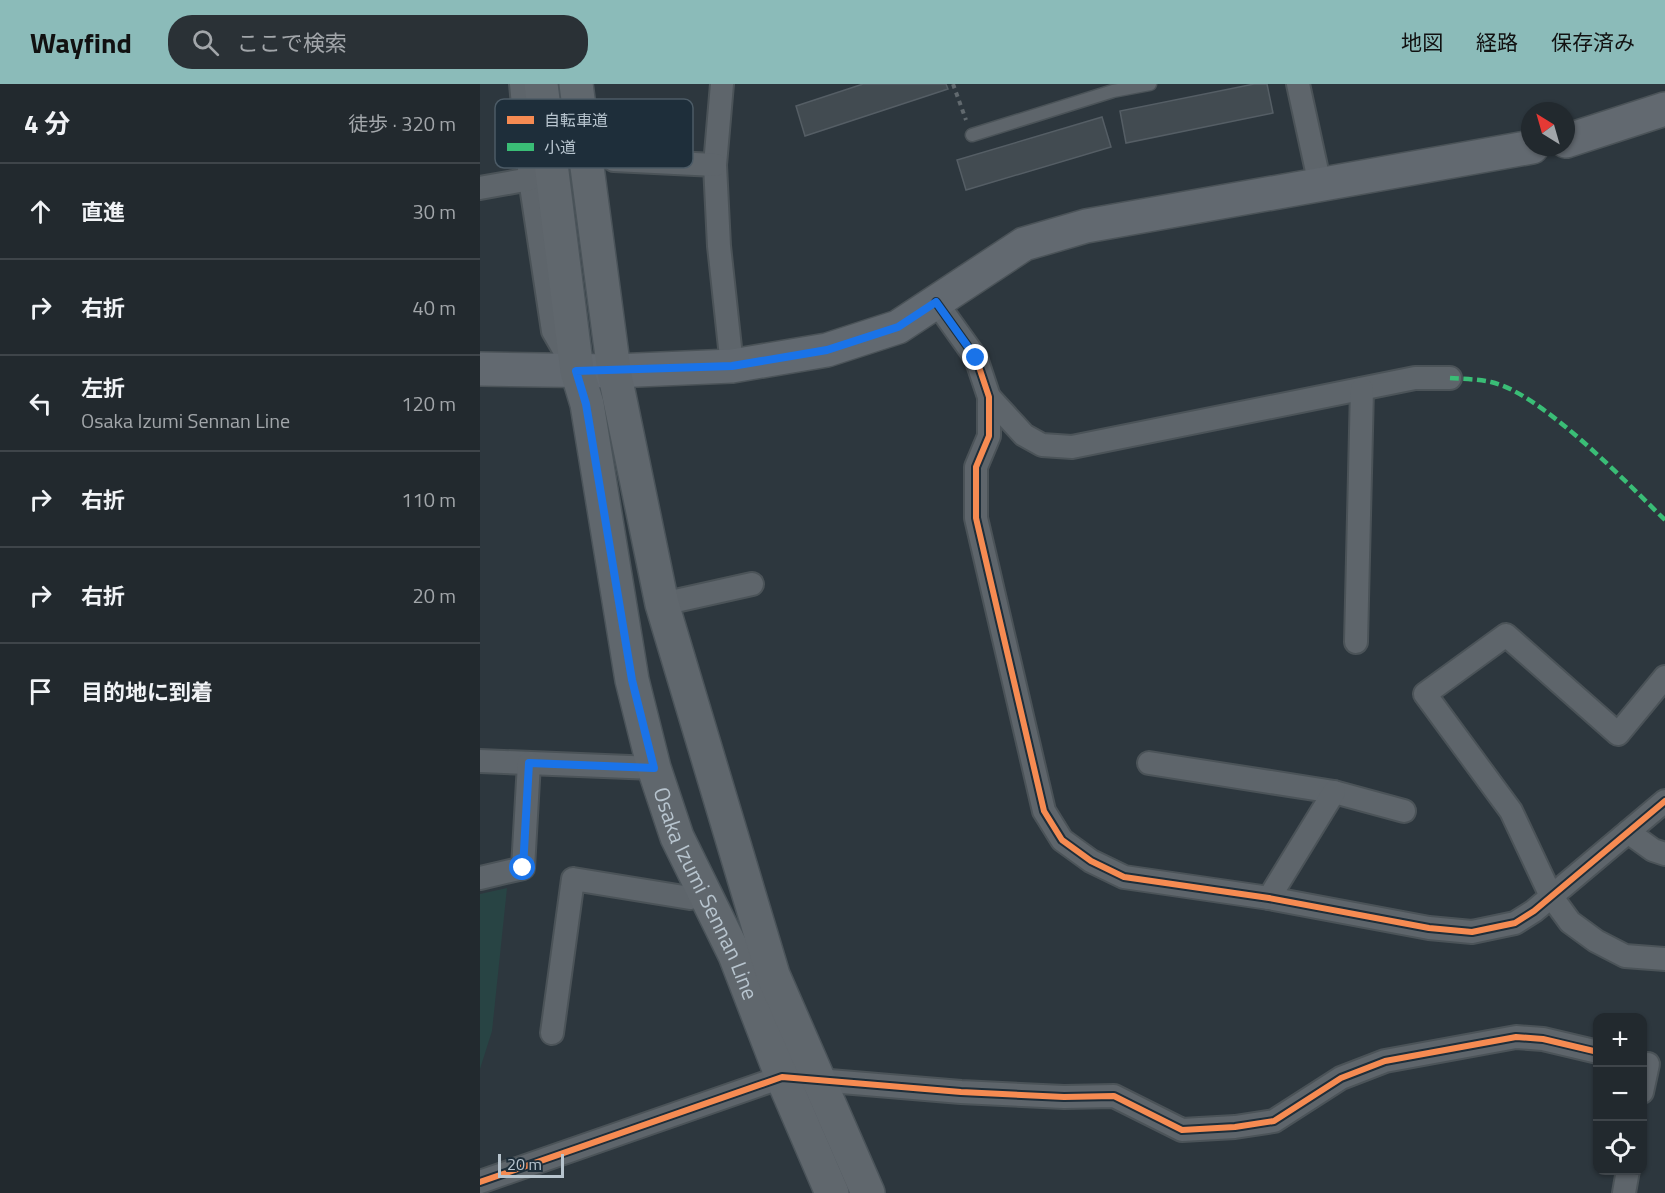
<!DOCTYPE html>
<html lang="ja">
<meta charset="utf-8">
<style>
:root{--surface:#22292e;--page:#2a3136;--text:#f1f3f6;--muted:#a2a6aa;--line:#3f454a;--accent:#8bbbb9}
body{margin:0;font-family:"Titillium Web","Noto Sans JP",sans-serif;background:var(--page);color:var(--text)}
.controls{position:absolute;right:18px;bottom:18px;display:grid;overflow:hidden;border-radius:12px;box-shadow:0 2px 4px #0004}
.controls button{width:54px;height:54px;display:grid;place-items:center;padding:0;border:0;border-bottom:2px solid var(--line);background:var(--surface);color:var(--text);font:30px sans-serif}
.compass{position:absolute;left:1041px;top:18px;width:54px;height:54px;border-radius:50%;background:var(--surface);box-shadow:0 2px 4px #0004;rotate:323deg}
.scale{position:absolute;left:18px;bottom:15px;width:66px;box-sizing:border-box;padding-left:6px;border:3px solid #b7c4ce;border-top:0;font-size:16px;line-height:21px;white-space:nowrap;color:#b7c4ce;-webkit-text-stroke:4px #1e2e3a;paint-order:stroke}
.stop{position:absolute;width:18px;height:18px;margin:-14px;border:4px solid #1a73e8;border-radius:50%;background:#fff}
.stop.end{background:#1a73e8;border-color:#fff;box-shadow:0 2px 6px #0008}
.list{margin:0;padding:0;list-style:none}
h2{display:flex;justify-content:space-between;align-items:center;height:78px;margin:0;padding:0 24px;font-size:26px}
h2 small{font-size:20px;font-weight:400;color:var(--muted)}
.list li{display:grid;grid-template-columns:39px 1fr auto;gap:18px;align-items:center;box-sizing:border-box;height:96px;padding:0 24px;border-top:2px solid var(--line)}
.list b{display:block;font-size:22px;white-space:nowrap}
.list p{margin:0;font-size:20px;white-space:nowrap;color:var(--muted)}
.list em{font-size:20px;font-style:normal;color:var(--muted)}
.icon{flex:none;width:33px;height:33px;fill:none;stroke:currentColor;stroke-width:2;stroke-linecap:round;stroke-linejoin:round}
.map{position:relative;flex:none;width:1185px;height:1109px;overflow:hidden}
header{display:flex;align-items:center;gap:36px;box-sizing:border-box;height:84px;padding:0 30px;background:var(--accent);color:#111}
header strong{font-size:28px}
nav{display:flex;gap:33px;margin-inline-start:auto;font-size:21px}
.search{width:420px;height:54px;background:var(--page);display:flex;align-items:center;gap:15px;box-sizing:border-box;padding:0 21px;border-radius:24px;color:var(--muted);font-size:22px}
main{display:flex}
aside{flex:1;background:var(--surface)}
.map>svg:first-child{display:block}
.park{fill:#284444}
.building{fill:#424b51;stroke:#555e65;stroke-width:1.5}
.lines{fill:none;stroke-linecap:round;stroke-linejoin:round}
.lane-casing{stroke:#4b5358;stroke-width:15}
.street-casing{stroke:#4b5358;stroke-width:26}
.secondary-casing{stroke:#4b5358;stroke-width:36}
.primary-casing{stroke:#4b545a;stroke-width:36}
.path{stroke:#61696e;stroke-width:4;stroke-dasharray:4.5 4.5;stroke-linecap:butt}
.lane{stroke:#5e656b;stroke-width:12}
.street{stroke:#5e656b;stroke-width:22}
.secondary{stroke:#626970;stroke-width:33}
.primary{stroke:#60676d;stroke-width:33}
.quiet{stroke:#3abd76;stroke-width:4.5;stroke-dasharray:9 4.5;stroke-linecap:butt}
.cycleway-casing{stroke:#1e2e3a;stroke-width:10}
.cycleway{stroke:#f68b52;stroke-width:6}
.route{stroke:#1a73e8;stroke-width:8}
.labels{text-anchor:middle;stroke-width:4.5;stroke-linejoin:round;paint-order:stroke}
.street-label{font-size:22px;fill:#b7c4ce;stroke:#1e2e3a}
.key{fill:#1e2e3a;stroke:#4c5b66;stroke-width:1.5}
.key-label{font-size:16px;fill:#b7c4ce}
</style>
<header>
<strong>Wayfind</strong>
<div class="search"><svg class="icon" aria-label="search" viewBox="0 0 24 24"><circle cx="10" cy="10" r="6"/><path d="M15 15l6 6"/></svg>ここで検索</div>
<nav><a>地図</a><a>経路</a><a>保存済み</a></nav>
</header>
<main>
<aside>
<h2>4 分<small>徒歩 · 320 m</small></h2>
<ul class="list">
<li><svg class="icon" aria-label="ahead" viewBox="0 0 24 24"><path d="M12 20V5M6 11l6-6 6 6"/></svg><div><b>直進</b></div><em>30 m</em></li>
<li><svg class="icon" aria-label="right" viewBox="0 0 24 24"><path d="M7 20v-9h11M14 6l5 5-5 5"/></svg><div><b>右折</b></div><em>40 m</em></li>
<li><svg class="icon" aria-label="left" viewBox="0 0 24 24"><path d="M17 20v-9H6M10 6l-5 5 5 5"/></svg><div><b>左折</b><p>Osaka Izumi Sennan Line</p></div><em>120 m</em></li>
<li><svg class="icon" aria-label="right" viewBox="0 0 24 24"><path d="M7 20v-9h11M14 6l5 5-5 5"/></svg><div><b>右折</b></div><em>110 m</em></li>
<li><svg class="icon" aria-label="right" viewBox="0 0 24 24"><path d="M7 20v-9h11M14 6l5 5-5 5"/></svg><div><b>右折</b></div><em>20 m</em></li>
<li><svg class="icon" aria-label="arrive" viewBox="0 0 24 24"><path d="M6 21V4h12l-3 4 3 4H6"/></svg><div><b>目的地に到着</b></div></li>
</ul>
</aside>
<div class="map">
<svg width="1185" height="1109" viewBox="0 0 1185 1109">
<rect width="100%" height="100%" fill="#2d373e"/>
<!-- park -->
<path class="park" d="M27,804l-15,143 -12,38v-175z"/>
<!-- building -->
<g class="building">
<path d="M383,0h83l2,5 -143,47 -9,-30z"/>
<path d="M774,0h13l6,29 -147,30 -6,-32z"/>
<path d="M622,33l9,30 -145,43 -9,-30z"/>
</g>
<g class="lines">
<!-- lane casing -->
<g class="lane-casing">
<path id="lane" d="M492,51l141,-44 37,-7"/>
</g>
<!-- street casing -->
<g class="street-casing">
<g id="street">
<path d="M41,0l9,95 23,152 18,31"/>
<path d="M242,0l-7,81 4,81 13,120"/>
<path d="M818,0l22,101"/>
<path d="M134,76l101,5"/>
<path d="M0,104l50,-9"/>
<path d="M456,218l40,56 13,39v39l-13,31v51l68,293 18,29 29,21 33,16 145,21 160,30 43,4 43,-9 19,-12 131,-110"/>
<path d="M509,313l35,38 18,10 30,2 343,-69h35"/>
<path d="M182,520l90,-20"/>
<path d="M876,558l6,-253"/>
<path d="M1185,593l-47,57 -112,-99 -81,59 86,117 40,85 19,26 26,19 29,15 40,3"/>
<path d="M0,677l174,7"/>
<path d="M669,679l185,29 70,19"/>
<path d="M1148,748l25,18 12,4"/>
<path d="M0,794l43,-10 6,-105"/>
<path d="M789,814l65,-106"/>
<path d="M72,949l21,-154 117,19 15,-5"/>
<path d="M1162,1008l6,-28"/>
<path d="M0,1098l302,-105 179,15 103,5 50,-1 68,34 53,-3 39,-6 67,-43 44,-17 131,-24 27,2 55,13"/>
<path d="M1144,1109l4,-23"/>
</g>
</g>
<!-- secondary casing -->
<g class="secondary-casing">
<g id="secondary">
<path d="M1086,57l99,-32"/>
<path d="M0,285l134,2 118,-5 95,-16 71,-23 126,-83 62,-18 446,-79"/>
</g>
</g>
<!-- primary casing -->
<g class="primary-casing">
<g id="primary">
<path id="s1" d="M61,0l36,287 10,33 45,276 22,88 23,69 58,118 47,122 50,116"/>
<path d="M96,0l38,287 48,233 111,371 95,218"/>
</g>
</g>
<!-- path -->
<path class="path" d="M473,0l13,36"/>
<!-- lane -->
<use href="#lane" class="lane"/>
<!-- street -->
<use href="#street" class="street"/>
<!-- secondary -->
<use href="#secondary" class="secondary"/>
<!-- primary -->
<use href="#primary" class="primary"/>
<!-- quiet -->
<path class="quiet" d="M970,294c13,1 28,1 41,4 50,11 136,101 174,138"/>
<!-- cycleway casing -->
<g class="cycleway-casing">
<g id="cycleway">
<path d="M456,218l40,56 13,39v39l-13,31v51l68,293 18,29 29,21 33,16 145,21 160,30 43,4 43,-9 19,-12 131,-110"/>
<path d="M0,1098l302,-105 179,15 103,5 50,-1 68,34 53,-3 39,-6 67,-43 44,-17 131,-24 27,2 55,13"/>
</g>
</g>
<!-- cycleway -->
<use href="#cycleway" class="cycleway"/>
</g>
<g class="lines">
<!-- route -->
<path class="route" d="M43,784l6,-105 125,5 -22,-88 -46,-276 -10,-33 156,-5 95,-16 71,-23 38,-25 40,56"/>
</g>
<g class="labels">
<!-- street labels -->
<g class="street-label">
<text dy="8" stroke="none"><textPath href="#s1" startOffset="830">Osaka Izumi Sennan Line</textPath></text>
</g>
</g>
<!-- legend -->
<rect x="15" y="15" width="198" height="69" rx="9" class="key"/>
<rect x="27" y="32" width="27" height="8" fill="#f68b52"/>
<rect x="27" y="59" width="27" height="8" fill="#3abd76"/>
<g class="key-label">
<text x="64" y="42">自転車道</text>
<text x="64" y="69">小道</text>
</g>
</svg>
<div class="controls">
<button>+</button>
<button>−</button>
<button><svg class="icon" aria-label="locate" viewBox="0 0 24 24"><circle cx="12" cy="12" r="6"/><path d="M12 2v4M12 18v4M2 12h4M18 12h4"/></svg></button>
</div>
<svg class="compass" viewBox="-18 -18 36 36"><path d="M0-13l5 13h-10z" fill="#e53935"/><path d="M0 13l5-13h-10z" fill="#a2a6aa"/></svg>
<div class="scale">20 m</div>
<div class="stop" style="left:43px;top:784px"></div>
<div class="stop end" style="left:496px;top:274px"></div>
</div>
</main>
